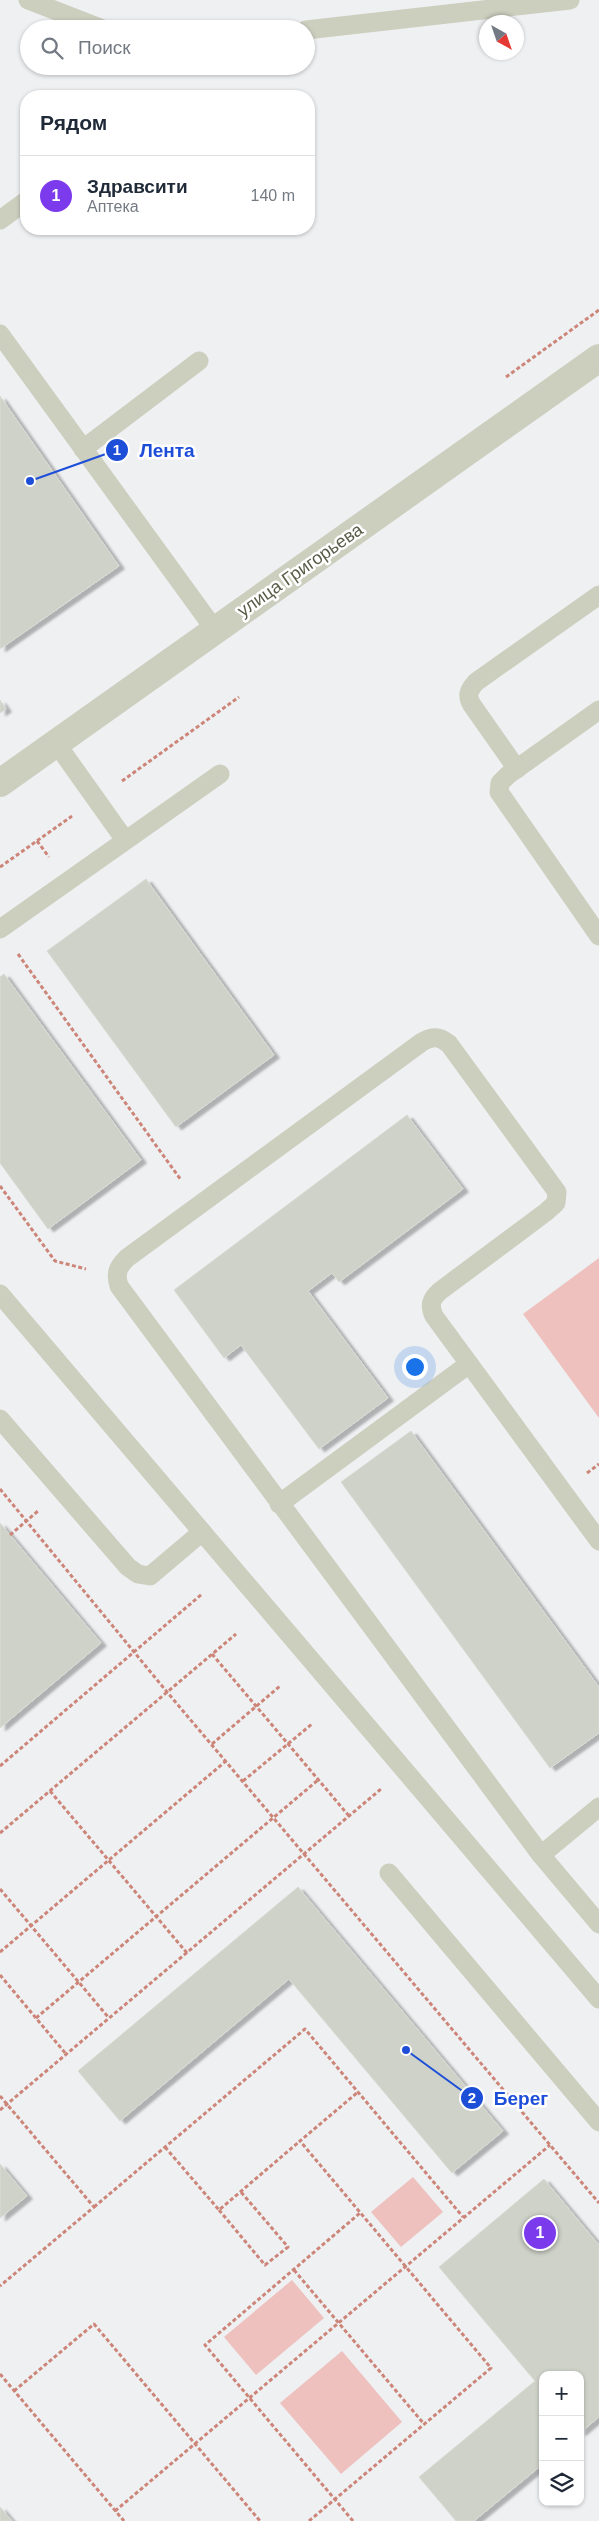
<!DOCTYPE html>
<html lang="ru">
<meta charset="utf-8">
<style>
:root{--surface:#fff;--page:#f2f2f3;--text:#1f2937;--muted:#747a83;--line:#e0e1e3;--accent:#7c3aed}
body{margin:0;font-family:Helvetica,sans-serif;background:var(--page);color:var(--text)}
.controls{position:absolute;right:15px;bottom:15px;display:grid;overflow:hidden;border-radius:10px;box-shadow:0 1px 4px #0004}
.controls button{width:45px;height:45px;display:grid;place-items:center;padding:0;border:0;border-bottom:1px solid var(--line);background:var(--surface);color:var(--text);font:25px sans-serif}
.compass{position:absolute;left:479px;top:15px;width:45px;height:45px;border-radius:50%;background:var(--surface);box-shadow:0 1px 4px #0004;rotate:140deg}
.you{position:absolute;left:414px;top:1366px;width:18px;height:18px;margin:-12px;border:4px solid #fff;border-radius:50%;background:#1a73e8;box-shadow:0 0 0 8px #1a73e833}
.badge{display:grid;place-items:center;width:32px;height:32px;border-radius:50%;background:var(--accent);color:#fff;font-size:16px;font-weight:700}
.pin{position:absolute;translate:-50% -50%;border:2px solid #fff;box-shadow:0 1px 5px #0006}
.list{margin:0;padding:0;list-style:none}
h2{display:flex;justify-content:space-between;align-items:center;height:65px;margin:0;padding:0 20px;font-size:21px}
h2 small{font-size:16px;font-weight:400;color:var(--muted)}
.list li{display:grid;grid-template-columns:32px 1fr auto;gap:15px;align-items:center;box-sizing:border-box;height:80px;padding:0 20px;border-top:1px solid var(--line)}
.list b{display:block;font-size:19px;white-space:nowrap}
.list p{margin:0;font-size:16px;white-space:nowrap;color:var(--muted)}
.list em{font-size:16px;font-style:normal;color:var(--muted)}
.icon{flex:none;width:28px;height:28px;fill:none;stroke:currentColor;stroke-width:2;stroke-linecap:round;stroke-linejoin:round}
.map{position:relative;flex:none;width:599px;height:2521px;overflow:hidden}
.search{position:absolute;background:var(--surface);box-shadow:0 1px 4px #0004;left:20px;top:20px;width:295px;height:55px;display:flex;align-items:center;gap:12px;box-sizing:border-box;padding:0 18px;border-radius:28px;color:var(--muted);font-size:19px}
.panel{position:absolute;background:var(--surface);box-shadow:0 1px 4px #0004;left:20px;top:90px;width:295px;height:145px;border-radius:20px}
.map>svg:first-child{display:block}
.green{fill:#eec1bf}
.building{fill:#cfd2c9;stroke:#d8dbd3;filter:url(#shadow)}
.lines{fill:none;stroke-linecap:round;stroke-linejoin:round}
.path{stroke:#cc8578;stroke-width:3;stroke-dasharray:4 2.5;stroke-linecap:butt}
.lane{stroke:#cccebe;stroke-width:19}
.street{stroke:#cccebe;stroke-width:28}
.labels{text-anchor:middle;stroke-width:5;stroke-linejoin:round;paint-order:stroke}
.street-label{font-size:18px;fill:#5a5c48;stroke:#fff}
.leader{fill:none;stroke:#1d4ed8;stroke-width:2}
.callout-dot{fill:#1d4ed8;stroke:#fff;stroke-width:2}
.mark-label{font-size:15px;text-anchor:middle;font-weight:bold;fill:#fff}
.callout-label{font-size:19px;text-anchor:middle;font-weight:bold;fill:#1d4ed8;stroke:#fff;stroke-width:5;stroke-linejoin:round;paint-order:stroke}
</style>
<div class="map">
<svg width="599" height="2521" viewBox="0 0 599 2521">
<defs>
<filter id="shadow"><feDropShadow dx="5.5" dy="3" stdDeviation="1" flood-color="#0004"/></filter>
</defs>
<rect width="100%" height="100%" fill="#eff0f2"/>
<!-- green -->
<g class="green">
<path d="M599,1258v160l-76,-104z"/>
<path d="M413,2177l30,35 -42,35 -30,-35z"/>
<path d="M292,2280l32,38 -68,57 -32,-38z"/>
<path d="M342,2351l60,71 -61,52 -61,-71z"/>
</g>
<!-- building -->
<g class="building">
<path d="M0,396l119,170 -119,83z"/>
<path d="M0,700l6,9 -6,4z"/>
<path d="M146,879l128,176 -98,72 -129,-176z"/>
<path d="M4,974l137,186 -93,69 -48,-66v-186z"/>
<path d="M407,1115l56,74 -124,93 -7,-9 -24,18 80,107 -69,51 -78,-104 -17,13 -50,-68z"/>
<path d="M411,1431l188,256v46l-49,35 -209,-286z"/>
<path d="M0,1523l101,120 -101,85z"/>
<path d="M298,1887l205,244 -51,42 -163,-194 -169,142 -42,-50z"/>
<path d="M0,2164l27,32 -27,22z"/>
<path d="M544,2179l55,66v172l-19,16v-58h-37v89l-69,57h-18l-37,-44 116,-96 -96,-114z"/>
<path d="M0,2507l12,14h-12z"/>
</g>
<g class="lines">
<!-- path -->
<g class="path">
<path d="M506,377l93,-67"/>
<path d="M122,781l117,-84"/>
<path d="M37,841l12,16"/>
<path d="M0,867l72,-51"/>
<path d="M18,954l163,226"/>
<path d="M0,1186l55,75 31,8"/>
<path d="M587,1473l12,-9"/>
<path d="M0,1489l167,203 432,511"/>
<path d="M10,1535l28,-24"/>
<path d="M212,1654l137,162"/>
<path d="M212,1744l68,-58"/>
<path d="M0,1766l202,-172"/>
<path d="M243,1781l69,-57"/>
<path d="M50,1791l137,162"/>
<path d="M0,1833l236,-199"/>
<path d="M0,1889l109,129"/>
<path d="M0,1952l226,-191"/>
<path d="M0,1975l66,79"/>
<path d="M36,2018l282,-238"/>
<path d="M0,2096l94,111 -94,79"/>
<path d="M0,2110l381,-321"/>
<path d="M165,2147l54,63 81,-69"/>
<path d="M94,2207l211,-178 158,188"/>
<path d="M219,2210l46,55 23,-18 -47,-55"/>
<path d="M294,2270l130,154"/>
<path d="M0,2374l124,147"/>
<path d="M14,2391l80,-67 166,197"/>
<path d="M115,2511l435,-366"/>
<path d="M309,2521l182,-153 -191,-227 58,-49"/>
<path d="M353,2521l-148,-176 155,-132"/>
</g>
<!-- lane -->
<g class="lane">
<path d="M28,0l75,29"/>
<path d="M306,30l264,-30"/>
<path d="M0,220l26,-19"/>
<path d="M0,334l215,296"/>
<path d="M83,449l116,-88"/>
<path d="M599,710l-91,65 -8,8 -1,9 100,144"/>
<path d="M56,743l69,97"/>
<path d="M517,769l-45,-64c-6,-10 -3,-15 4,-23l123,-87"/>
<path d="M0,929l220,-155"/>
<path d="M0,1294l599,705"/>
<path d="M0,1419l128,148 10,7 12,2 52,-44"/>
<path d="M279,1504l190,-140"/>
<path d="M599,1541l-165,-225c-5,-11 -3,-17 6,-25l106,-79 10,-9 1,-11 -108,-148c-10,-8 -16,-8 -27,-2l-295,216c-9,9 -12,15 -8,28l422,569 58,-48"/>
<path d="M541,1855l58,69"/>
<path d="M389,1873l210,249"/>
</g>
<!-- street -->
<path class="street" d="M0,783l599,-425"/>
</g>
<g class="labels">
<!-- street labels -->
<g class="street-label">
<text transform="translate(300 570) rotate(-35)" y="6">улица Григорьева</text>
</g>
</g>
<!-- callouts -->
<path class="leader" d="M30 481L117 450M406 2050L472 2098"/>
<g class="callout-dot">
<circle cx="30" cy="481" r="5"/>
<circle cx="406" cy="2050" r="5"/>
<circle cx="117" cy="450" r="12"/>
<circle cx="472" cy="2098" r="12"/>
</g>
<g class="mark-label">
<text x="117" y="455">1</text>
<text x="472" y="2103">2</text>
</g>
<g class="callout-label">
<text x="167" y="457">Лента</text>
<text x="521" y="2105">Берег</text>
</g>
</svg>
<div class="controls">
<button>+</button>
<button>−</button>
<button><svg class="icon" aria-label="layers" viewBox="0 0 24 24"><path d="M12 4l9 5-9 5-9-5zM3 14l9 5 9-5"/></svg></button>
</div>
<svg class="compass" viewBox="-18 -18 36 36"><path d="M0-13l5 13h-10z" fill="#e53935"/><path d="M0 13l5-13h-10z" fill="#747a83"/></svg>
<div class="you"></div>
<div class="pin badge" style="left:540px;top:2233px">1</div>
<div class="search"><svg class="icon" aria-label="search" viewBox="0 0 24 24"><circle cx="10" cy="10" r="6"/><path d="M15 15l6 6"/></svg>Поиск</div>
<section class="panel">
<h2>Рядом<small></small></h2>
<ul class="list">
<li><span class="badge">1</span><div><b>Здравсити</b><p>Аптека</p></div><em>140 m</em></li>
</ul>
</section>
</div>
